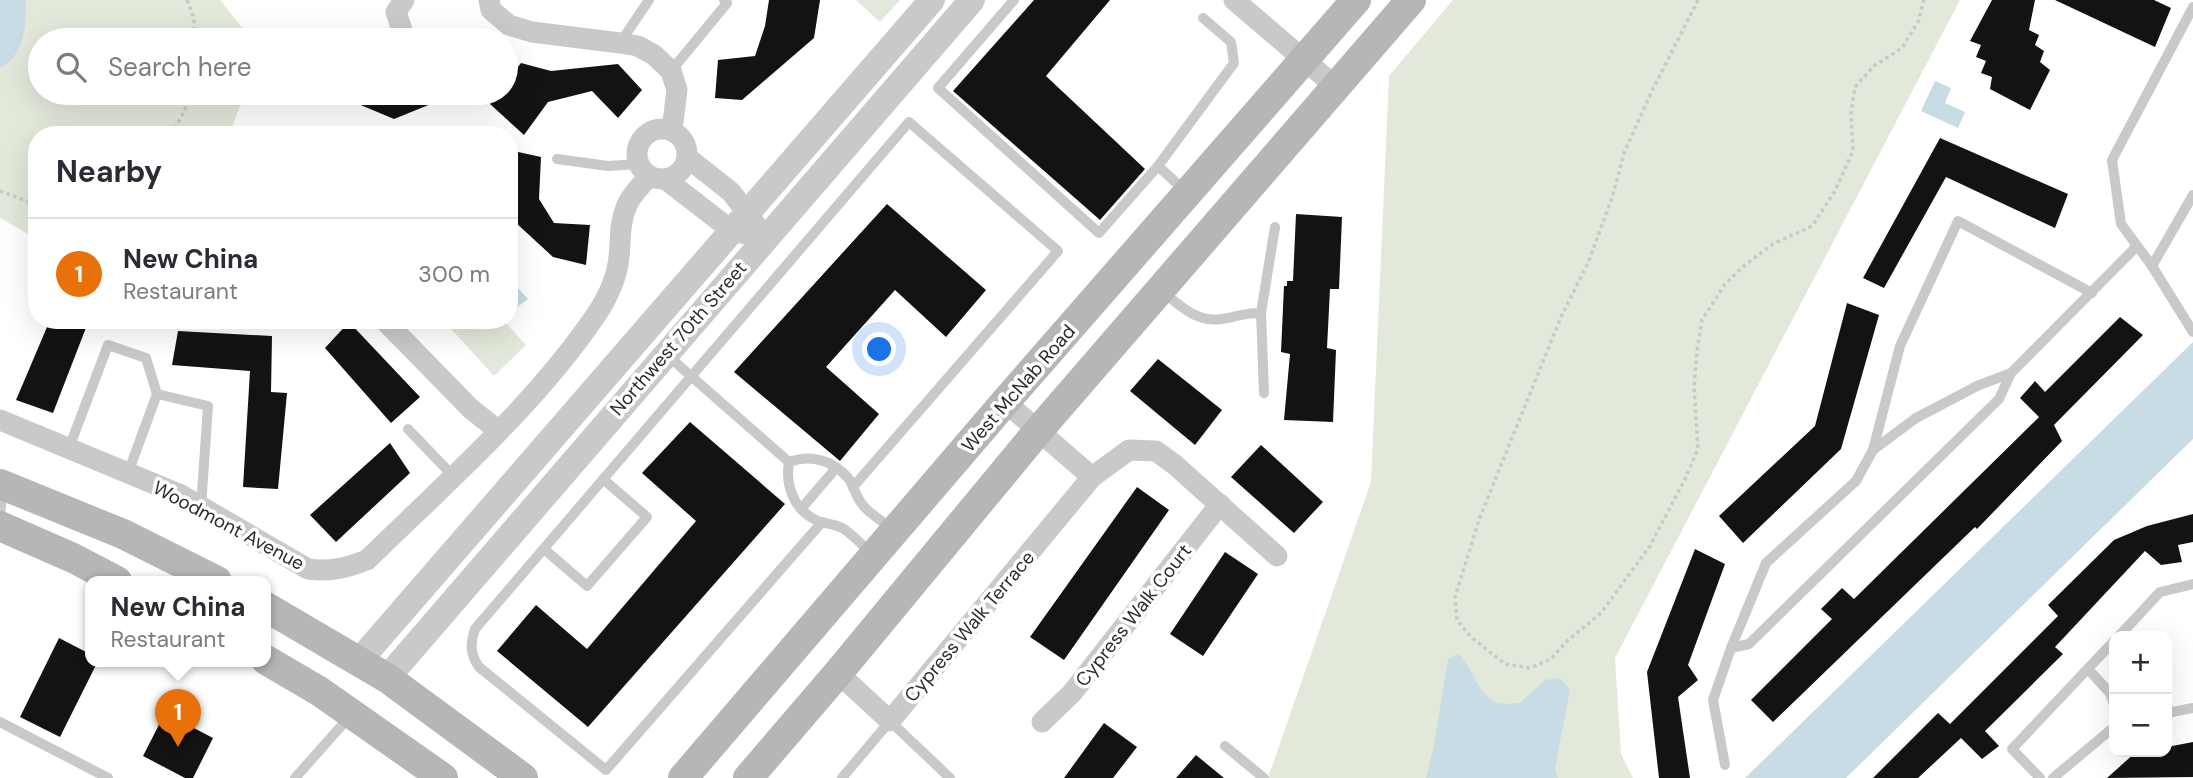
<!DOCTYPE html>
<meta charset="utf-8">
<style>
:root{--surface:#fff;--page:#f2f2f3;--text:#2b2b33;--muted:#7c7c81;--line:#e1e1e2;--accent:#7c3aed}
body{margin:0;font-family:"DM Sans",sans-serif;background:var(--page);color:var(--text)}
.controls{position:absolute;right:21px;bottom:21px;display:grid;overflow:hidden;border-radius:14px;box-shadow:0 7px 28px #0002}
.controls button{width:63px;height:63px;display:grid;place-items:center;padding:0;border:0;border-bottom:2px solid var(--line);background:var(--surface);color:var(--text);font:35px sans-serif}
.you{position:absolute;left:880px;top:350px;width:24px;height:24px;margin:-18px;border:5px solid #fff;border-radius:50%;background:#1a73e8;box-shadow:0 0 0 10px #1a73e833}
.badge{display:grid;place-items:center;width:46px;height:46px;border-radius:50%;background:var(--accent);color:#fff;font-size:23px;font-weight:700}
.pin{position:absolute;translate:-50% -58px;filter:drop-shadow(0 2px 4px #0008)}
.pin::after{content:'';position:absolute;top:37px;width:24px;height:21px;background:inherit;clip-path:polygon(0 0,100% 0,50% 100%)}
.popup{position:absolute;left:85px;top:576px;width:186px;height:91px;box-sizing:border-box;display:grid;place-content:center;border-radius:14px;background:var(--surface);filter:drop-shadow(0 2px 5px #0005);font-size:23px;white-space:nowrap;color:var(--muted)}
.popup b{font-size:26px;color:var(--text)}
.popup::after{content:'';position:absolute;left:50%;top:100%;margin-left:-14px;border:14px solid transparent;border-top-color:var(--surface)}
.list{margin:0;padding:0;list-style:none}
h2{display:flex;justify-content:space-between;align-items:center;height:91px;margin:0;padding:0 28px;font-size:30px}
h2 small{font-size:23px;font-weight:400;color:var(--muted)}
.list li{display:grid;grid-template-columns:46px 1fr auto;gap:21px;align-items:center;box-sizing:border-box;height:112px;padding:0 28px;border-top:2px solid var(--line)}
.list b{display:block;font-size:26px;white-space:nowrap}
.list p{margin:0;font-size:23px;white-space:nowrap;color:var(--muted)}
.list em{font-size:23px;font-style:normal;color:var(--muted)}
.icon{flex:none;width:38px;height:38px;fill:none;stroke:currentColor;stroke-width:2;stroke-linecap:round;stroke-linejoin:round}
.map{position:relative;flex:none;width:2193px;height:778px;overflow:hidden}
.search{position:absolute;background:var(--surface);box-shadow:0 7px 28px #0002;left:28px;top:28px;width:490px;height:77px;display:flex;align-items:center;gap:18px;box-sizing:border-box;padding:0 24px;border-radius:38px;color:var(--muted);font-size:26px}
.panel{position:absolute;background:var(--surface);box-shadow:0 7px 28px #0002;left:28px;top:126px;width:490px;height:203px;border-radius:28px}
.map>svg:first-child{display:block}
.green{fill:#e2e8da}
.water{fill:#c8dce6}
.building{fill:#131313}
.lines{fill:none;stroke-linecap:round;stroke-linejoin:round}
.path{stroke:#c9c9c9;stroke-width:3.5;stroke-dasharray:3.5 3.5;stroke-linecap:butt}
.service{stroke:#c9c9c9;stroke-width:10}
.minor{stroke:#c9c9c9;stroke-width:21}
.tertiary{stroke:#c9c9c9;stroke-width:26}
.secondary{stroke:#b6b6b6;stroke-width:30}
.labels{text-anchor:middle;stroke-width:7;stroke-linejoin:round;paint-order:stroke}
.street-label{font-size:19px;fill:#2c2c2c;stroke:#fff}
</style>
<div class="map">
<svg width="2193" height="778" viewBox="0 0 2193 778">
<rect width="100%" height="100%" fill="#fff"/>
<!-- green -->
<g class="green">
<path d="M0,0h220l32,40h-212v53h205l-16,42h-192v104l-37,-21z"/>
<path d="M856,0h44l-20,22z"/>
<path d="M1453,0h507l-345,658 6,96 12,24h-365l103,-296 18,-406z"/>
<path d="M443,320h60l23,25 -32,31z"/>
</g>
<!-- water -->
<g class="water">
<path d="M0,0h26c0,26 -1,54 -26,68z"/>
<path d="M1935,81l16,7 -6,15 20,9 -7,16 -37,-17z"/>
<path d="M509,278l19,21 -16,12 -3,-4z"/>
<path d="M2193,342v97l-347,339h-101z"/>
<path d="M1458,654c16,14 19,40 39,49 6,2 17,0 23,0l25,-23 15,-2 10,12 -15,78 3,10h-132l9,-38 13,-81z"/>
</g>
<!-- building -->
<g class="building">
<path d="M769,0h51l-6,38 -72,62 -27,-2 3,-38 37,-4 10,-30z"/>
<path d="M1034,0h76l-64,76 99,93 -45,51 -147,-129z"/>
<path d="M1992,0h43l-6,30 10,5 -4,10 9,6 -4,11 10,8 -20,40 -40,-21 2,-12 -11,-4 5,-12 -10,-4 5,-12 -11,-4z"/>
<path d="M2055,0h99l17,8 -16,39z"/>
<path d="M521,63l30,8 67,-7 24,26 -24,28 -26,-27 -44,11 -24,33 -34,-31 8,-11h8v-10z"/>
<path d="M332,93h126l-64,26z"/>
<path d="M1940,138l128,56 -13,34 -109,-51 -62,111 -21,-10z"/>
<path d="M509,150l32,7 -2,42 15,24 36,2 -4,40 -33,-8 -38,-35 -6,-8z"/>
<path d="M887,204l99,86 -40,47 -51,-47 -69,77 53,47 -39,47 -106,-89z"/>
<path d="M1296,214l46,3 -3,72h-9l-3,59 9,2 -3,72 -49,-2 6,-66 -9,-2 3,-66h3v-5h6z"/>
<path d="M1847,303l32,12 -38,134 -98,94 -24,-27 96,-90z"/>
<path d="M2120,317l23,18 -89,90 8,16 -85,88 -2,-2 -202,195 -22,-22 81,-81 -11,-10 21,-21 12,11 185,-182 -19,-19 15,-17 10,11z"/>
<path d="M50,320h39l-36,93 -37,-13z"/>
<path d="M349,322l71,75 -29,26 -66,-75z"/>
<path d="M178,331l94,5 -1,56 16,1 -9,96 -35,-2 7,-116 -78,-6z"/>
<path d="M1158,359l64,51 -27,35 -65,-54z"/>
<path d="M690,422l95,82 -197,223 -91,-76 39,-46 51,44 109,-128 -54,-48z"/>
<path d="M390,443l20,30 -74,69 -26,-27z"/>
<path d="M1261,445l62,57 -29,31 -63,-56z"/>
<path d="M1137,487l32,23 -105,150 -34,-23z"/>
<path d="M2193,514v28l-15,3 4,17 -21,3 -16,-14 -90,96 8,7 -78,77 14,15 -17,13 -21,-21 -43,40h-45l65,-65 12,11 108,-108 -10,-11 66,-65 33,-14z"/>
<path d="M1695,549l30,15 -37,101 10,15 -20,17 12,81h-31l-12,-106z"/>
<path d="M1225,552l33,22 -55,82 -33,-22z"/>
<path d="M59,638l31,16v7h8l-38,76 -40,-20z"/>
<path d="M165,713l48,25 -20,40h-8l-42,-22z"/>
<path d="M1104,723l33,24 -24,31h-49z"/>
<path d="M2193,742v35l-86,1 29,-26h31v-5z"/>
<path d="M1196,755l28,23h-48z"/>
</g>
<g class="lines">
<!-- path -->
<g class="path">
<path d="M187,0l7,19v21"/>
<path d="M1698,0l-46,91 -28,62 -12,45 -24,65 -27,54 -81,200 -25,80 2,23 14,17 34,27 25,4 21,-9 15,-17 35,-29 49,-67 35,-67 13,-30 -4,-63 3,-35 5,-31 23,-36 20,-19 28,-21 39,-18 23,-35 18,-40 -2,-38 4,-26 19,-21 28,-18 16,-26 6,-22"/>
<path d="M172,135l21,-42"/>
<path d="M0,191l37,14"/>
</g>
<!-- service -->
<g class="service">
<path d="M1014,0l-76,88 161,145 59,-67"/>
<path d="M2193,7l-81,153 9,64 31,42 41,66"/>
<path d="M620,43l29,-43"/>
<path d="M671,71l56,-68 -3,-3"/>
<path d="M557,159l51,7 31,-2"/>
<path d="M1185,191l-27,-25 76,-103 -3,-21 -28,-24"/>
<path d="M2152,266l41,-71"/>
<path d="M1163,292c18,14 34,31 59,27 13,-2 25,-7 39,-6l14,-86"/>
<path d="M1261,313l3,80"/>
<path d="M667,355l122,107"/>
<path d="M408,429l45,47"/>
<path d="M69,448l39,-103 38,13 11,36"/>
<path d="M1873,450l43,-32 61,-32 34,-13"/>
<path d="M789,462c-4,23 5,49 29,59 8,3 18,3 26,8 10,7 19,17 28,25"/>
<path d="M789,462c22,-8 44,-2 60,17 5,8 7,18 13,25 7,10 21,17 30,25"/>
<path d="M128,473l29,-79 51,12 -7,101"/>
<path d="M801,509l35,-41"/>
<path d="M0,516l3,-29"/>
<path d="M822,522l-216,248 -127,-103c-9,-13 -9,-23 -4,-38l434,-507 149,129 -205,236"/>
<path d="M544,549l43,37 60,-69 -44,-38"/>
<path d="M2119,636l41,-44 33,-8"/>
<path d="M1731,648l35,-85 90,-82 17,-31 27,-104 58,-125 134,72"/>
<path d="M2088,669l22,24 4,12"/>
<path d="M2167,713l26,-5"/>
<path d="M0,722l108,56"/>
<path d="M1225,746l39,32"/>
<path d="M1725,765l-12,-65 18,-52 18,-4 250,-245 12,-26 125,-126"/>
<path d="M295,778l56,-63"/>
<path d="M842,778l48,-57 60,57"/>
<path d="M2040,778l-28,-29 102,-108"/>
<path d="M2053,778l61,-51"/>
</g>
<!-- minor -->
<g class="minor">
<path d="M489,0l2,10 18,15 23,7 88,11 18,3 16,9 17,16 6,19 -5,40"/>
<path d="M1234,0l102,87"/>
<path d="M403,33l-7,-21 8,-12"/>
<circle cx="662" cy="154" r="25"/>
<path d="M688,158l43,34 25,33"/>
<path d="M665,179l66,51 33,9"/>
<path d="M384,320l87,89 28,22"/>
<path d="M1005,402l87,75"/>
<path d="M0,420l181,75 127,74c22,3 38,-1 59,-9 78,-76 168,-155 229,-245 12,-18 21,-36 23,-58 2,-18 0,-34 8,-52 4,-10 15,-20 22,-29"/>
<path d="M838,673l52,48 202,-244 37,-27 27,1 19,14 102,91"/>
<path d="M1042,722l30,-29 148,-189"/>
</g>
<!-- tertiary -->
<g class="tertiary">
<path d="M359,661l573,-661"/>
<path d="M387,678l585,-678"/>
</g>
<!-- secondary -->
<g class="secondary">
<path d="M0,484l123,50 94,47"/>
<path d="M0,526l73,32 44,23"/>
<path d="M266,607l121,71 136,100"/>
<path d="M266,660l53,31 124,87"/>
<path d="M683,778l322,-376 351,-402"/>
<path d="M748,778l90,-105 200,-242 373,-431"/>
</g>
</g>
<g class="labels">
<!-- street labels -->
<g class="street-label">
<text transform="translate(678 338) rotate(-49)" y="7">Northwest 70th Street</text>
<text transform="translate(1018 388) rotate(-49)" y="7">West McNab Road</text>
<text transform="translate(229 525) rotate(28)" y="7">Woodmont Avenue</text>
<text transform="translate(1133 615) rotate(-52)" y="7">Cypress Walk Court</text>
<text transform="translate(969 626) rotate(-50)" y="7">Cypress Walk Terrace</text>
</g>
</g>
</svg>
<div class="controls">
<button>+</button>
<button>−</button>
</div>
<div class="you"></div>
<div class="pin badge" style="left:178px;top:747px;background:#e8710a">1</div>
<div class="popup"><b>New China</b>Restaurant</div>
<div class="search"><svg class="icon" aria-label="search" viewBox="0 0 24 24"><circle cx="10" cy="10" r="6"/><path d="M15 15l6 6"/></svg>Search here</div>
<section class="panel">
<h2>Nearby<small></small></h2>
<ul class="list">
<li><span class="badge" style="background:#e8710a">1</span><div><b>New China</b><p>Restaurant</p></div><em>300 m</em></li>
</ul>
</section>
</div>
